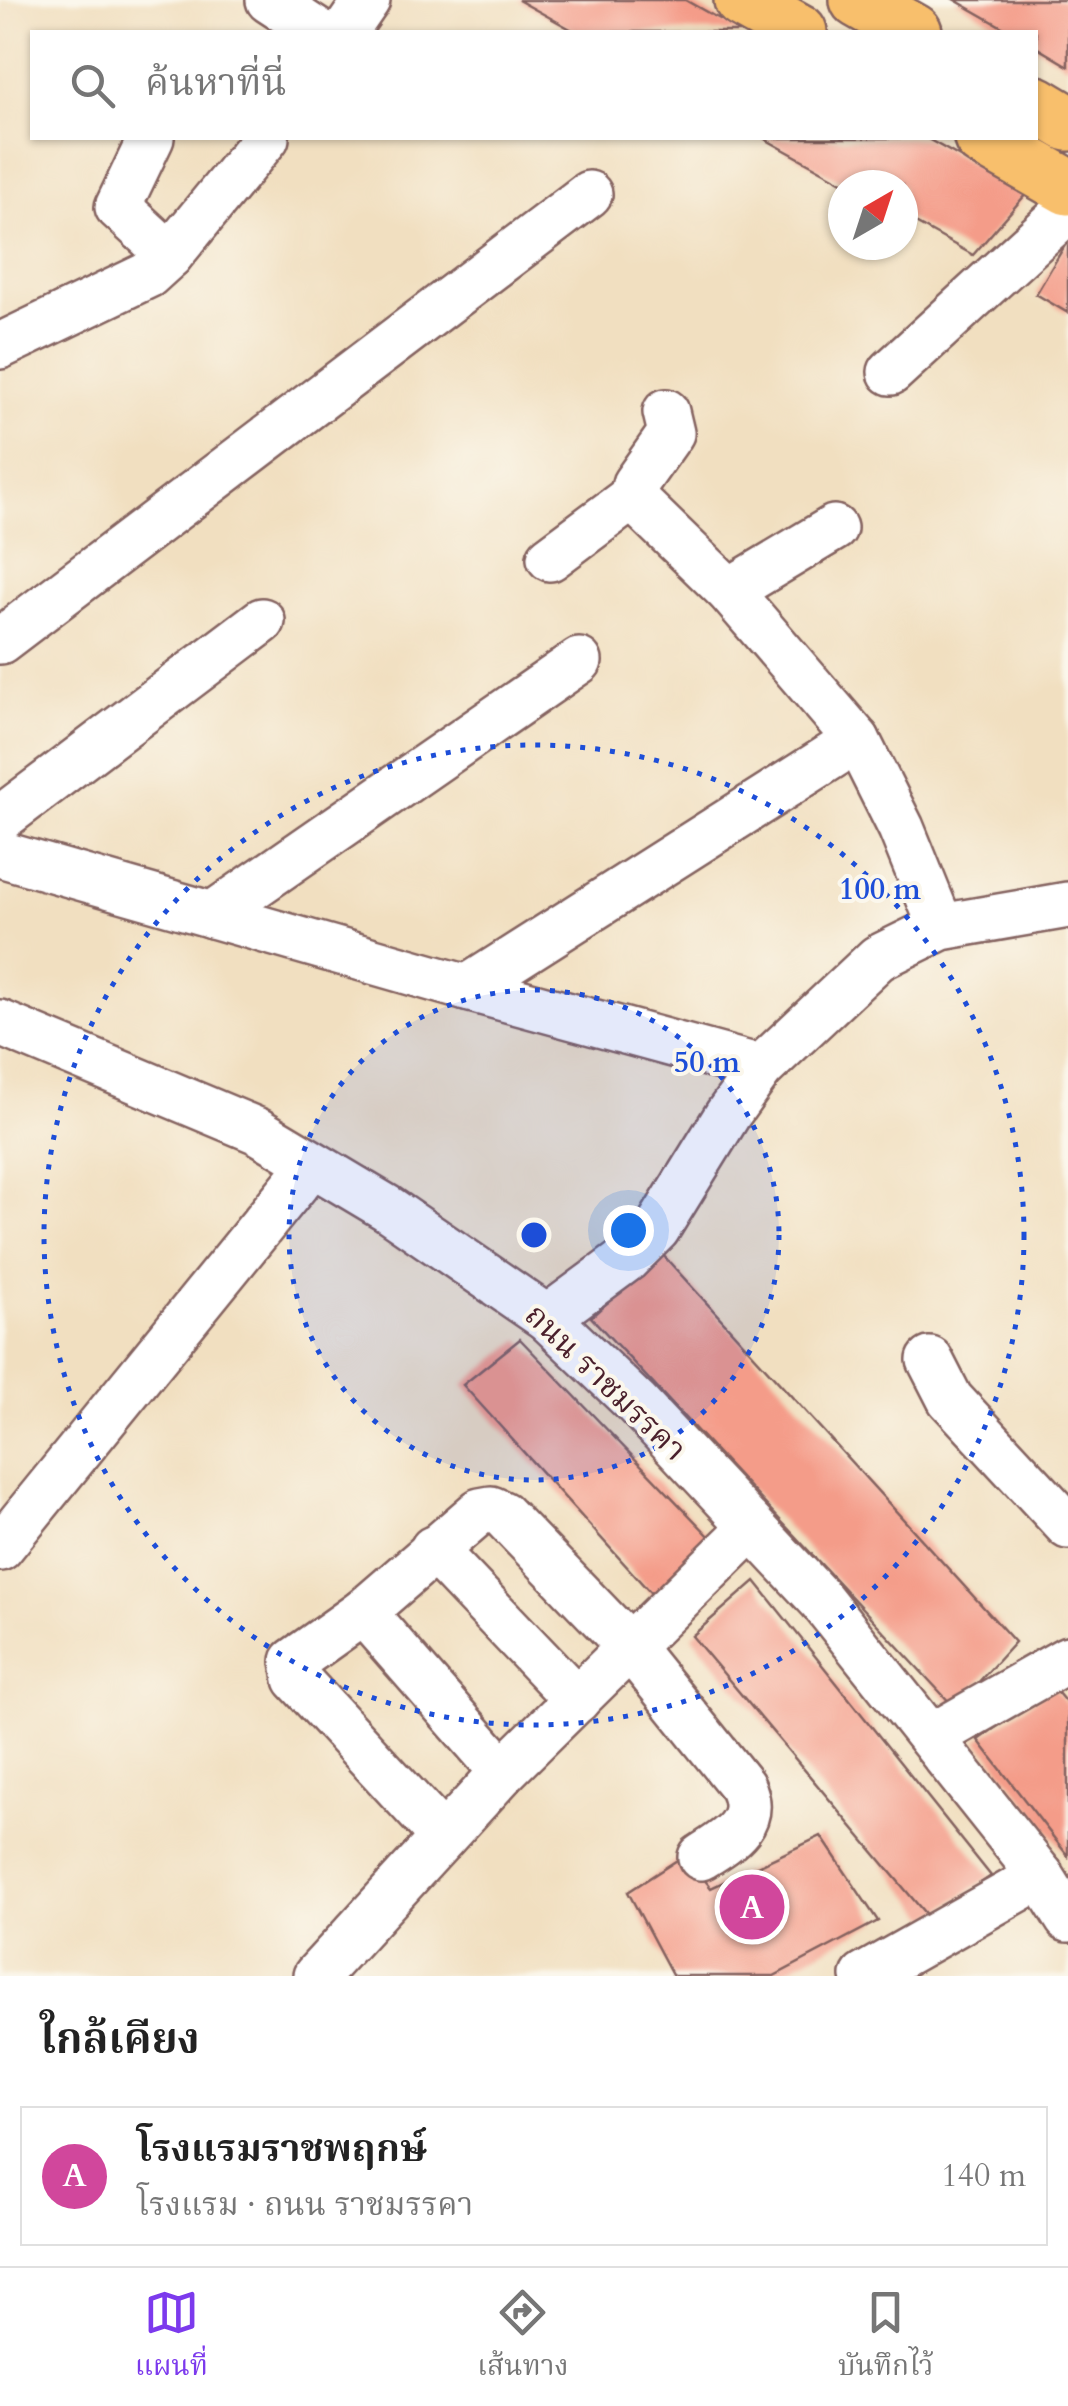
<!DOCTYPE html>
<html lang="th">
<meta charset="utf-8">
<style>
:root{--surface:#fff;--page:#f6f6f6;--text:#222;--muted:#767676;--line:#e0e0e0;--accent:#7c3aed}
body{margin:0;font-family:Cardo,"Noto Serif Thai",serif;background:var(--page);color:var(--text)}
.compass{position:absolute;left:828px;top:170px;width:90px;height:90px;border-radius:50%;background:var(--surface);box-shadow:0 2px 8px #0004;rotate:39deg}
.you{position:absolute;left:628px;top:1230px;width:35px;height:35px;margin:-25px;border:8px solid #fff;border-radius:50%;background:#1a73e8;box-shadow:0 0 0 15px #1a73e833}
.badge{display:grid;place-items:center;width:65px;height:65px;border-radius:50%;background:var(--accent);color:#fff;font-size:32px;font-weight:700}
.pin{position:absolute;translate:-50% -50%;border:5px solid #fff;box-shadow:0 2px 10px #0006}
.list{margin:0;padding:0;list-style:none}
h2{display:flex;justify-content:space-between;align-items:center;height:130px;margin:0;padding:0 40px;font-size:42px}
h2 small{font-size:32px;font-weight:400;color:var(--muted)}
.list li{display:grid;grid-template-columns:65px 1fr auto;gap:30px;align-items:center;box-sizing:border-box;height:140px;margin:0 20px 20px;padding:0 20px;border:2px solid var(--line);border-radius:0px}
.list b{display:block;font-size:38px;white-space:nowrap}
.list p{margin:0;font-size:32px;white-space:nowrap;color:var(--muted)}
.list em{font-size:32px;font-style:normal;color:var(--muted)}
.icon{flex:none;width:55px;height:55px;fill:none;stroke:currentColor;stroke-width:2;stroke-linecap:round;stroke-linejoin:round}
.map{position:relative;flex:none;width:1068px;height:1976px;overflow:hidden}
.search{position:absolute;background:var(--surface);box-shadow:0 2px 8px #0004;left:30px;right:30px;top:30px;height:110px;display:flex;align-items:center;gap:25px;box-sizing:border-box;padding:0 35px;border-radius:0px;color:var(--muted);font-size:38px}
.sheet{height:290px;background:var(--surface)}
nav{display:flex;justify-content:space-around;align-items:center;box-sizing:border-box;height:140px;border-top:2px solid var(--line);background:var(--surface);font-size:28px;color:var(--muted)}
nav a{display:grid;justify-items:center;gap:5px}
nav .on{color:var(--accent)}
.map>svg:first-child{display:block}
.building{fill:#f49c89}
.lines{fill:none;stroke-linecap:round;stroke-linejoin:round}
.minor-casing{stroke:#84625f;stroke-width:50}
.major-casing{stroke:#84625f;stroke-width:60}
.minor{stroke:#fff;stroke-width:45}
.major{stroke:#f8bf6c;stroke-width:55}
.ring{fill:none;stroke:#1d4ed8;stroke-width:5;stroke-dasharray:5 10}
.labels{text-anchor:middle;stroke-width:8;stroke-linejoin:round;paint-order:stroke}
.street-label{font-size:32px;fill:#4a1f2b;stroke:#fbf7ec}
.centre{fill:#1d4ed8;stroke:#fbf7ec;stroke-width:5}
.ring-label{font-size:30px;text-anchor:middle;font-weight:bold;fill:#1d4ed8;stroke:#fbf7ec;stroke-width:8;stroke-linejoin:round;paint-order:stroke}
</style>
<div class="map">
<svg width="1068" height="1976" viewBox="0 0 1068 1976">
<rect width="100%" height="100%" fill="#fbf7ec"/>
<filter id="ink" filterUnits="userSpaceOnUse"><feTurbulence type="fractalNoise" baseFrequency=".01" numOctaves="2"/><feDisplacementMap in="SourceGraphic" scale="20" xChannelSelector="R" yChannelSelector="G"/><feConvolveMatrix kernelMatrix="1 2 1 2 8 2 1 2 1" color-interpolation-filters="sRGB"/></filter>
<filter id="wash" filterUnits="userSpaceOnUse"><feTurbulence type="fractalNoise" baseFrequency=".0048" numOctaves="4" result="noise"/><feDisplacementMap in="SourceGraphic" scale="40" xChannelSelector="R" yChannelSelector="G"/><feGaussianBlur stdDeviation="2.25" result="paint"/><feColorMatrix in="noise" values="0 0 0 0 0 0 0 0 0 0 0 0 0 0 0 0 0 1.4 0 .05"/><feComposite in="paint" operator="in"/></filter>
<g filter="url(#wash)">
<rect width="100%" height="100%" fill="#f1dfc0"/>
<g id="blocks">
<!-- building -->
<g class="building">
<path d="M518,0h167l57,32h-166z"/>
<path d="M955,0h113v66l-32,-19v-15h-25z"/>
<path d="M763,138h163l100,56 -53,61 -70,-39v-31h-55z"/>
<path d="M1068,240v73l-32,-19z"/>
<path d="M662,1254l353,388 -60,66 -364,-391z"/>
<path d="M520,1339l191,199 -53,63 -195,-216z"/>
<path d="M755,1581l236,295 -62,42 -237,-282z"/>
<path d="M1053,1687l15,18v151l-90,-116z"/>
<path d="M821,1836l57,85 -104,55h-101l-45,-84 57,-37 26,33z"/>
</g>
</g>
</g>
<g filter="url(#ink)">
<use href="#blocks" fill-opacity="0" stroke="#84625f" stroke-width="2.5"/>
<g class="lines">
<!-- minor casing -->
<g class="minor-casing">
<g id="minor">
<path d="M269,0l49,32"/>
<path d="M345,32l22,-32"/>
<path d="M151,138l-33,69 52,48"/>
<path d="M0,346l148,-71 22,-20 96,-117"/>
<path d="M891,372l177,-162"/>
<path d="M666,412l5,21 -36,51 -3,13 97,94 128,149 44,88 40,99"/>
<path d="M550,558l82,-61"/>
<path d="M729,591l105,-63"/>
<path d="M0,641l589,-447"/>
<path d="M0,819l262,-198"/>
<path d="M0,854l467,134 294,80"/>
<path d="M212,915l367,-254"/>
<path d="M467,988l390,-248"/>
<path d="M0,1023l258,108 129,77 160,110 89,85 185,197 220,276 27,43"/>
<path d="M547,1318l80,-59 30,-30 71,-115 33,-46 117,-110 63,-31 127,-22"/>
<path d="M930,1360l20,39 118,127"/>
<path d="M0,1548l312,-384"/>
<path d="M433,1549l144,151"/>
<path d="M363,1612l-69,49 3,18 146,158"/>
<path d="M931,1737l137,-78"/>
<path d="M503,1772l-140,-160 117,-101 11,-2 11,5 129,134 111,138c17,36 -12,53 -41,71"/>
<path d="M316,1976l187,-204 249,-245"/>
<path d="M864,1976l177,-100"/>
</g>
</g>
<!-- major casing -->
<g class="major-casing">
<g id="major">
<path d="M742,0l57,32"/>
<path d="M858,0l56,32"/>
<path d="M1036,104l32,19"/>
<path d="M982,138l86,49"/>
</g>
</g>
<!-- minor -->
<use href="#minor" class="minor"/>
<!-- major -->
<use href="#major" class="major"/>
</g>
</g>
<!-- distance rings -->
<circle cx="534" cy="1235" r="245" fill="#1d4ed8" fill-opacity=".12"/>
<g class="ring">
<circle cx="534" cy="1235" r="245"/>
<circle cx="534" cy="1235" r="490"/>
</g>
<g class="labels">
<!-- street labels -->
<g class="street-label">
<text transform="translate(606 1382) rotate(44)" y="11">ถนน ราชมรรคา</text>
</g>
</g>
<circle cx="534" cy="1235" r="15" class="centre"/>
<g class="ring-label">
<text x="880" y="899">100 m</text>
<text x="707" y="1072">50 m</text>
</g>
</svg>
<svg class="compass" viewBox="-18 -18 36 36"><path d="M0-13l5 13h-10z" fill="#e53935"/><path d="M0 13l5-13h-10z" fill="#767676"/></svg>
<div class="you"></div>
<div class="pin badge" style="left:752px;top:1907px;background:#d1479c">A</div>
<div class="search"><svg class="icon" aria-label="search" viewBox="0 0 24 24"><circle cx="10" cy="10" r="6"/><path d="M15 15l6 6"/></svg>ค้นหาที่นี่</div>
</div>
<section class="sheet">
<h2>ใกล้เคียง<small></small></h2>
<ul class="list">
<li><span class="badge" style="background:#d1479c">A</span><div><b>โรงแรมราชพฤกษ์</b><p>โรงแรม · ถนน ราชมรรคา</p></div><em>140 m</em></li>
</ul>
</section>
<nav>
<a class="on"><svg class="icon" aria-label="map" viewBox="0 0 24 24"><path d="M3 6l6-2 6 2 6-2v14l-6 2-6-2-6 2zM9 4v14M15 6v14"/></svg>แผนที่</a>
<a><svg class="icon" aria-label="directions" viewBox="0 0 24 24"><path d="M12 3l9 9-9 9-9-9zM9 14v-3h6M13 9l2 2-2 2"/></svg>เส้นทาง</a>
<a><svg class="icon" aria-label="saved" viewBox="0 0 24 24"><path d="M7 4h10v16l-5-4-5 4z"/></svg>บันทึกไว้</a>
</nav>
